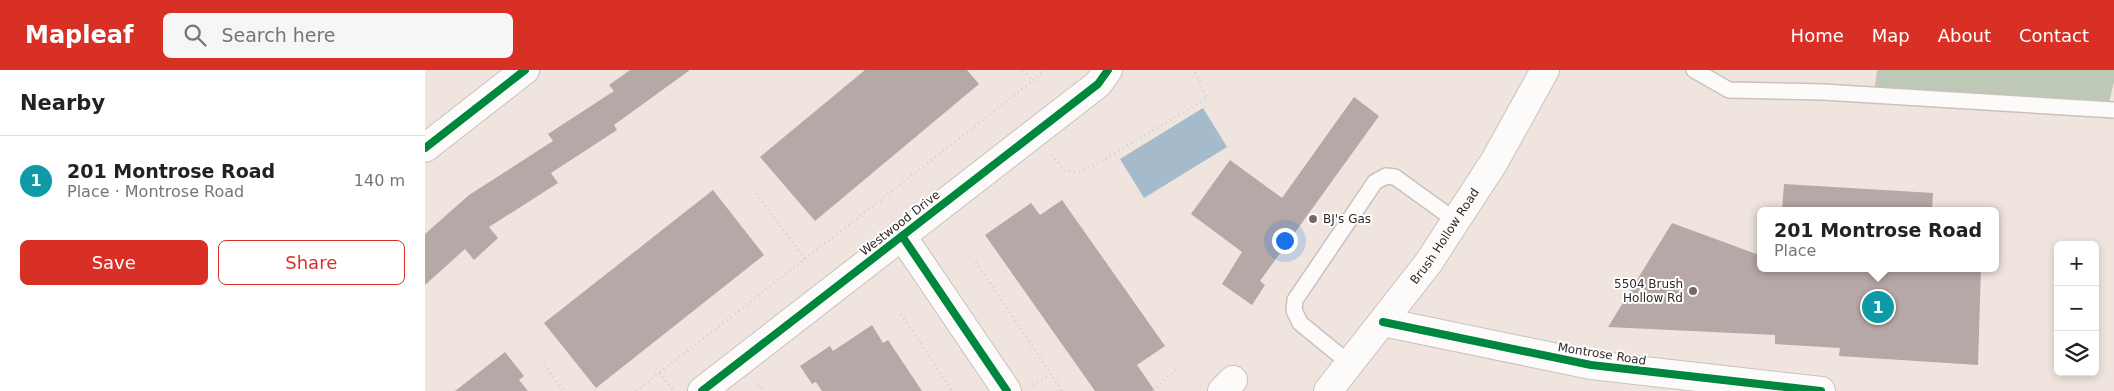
<!DOCTYPE html>
<meta charset="utf-8">
<style>
:root{--surface:#fff;--page:#f6f6f6;--text:#222;--muted:#767676;--line:#e0e0e0;--accent:#d93025}
body{margin:0;font-family:"DejaVu Sans",sans-serif;background:var(--page);color:var(--text)}
.controls{position:absolute;right:15px;bottom:15px;display:grid;overflow:hidden;border-radius:8px;box-shadow:0 2px 8px #0003}
.controls button{width:45px;height:45px;display:grid;place-items:center;padding:0;border:0;border-bottom:1px solid var(--line);background:var(--surface);color:var(--text);font:25px sans-serif}
.you{position:absolute;left:859px;top:170px;width:18px;height:18px;margin:-12px;border:4px solid #fff;border-radius:50%;background:#1a73e8;box-shadow:0 0 0 8px #1a73e833}
.badge{display:grid;place-items:center;width:32px;height:32px;border-radius:50%;background:var(--accent);color:#fff;font-size:16px;font-weight:700}
.pin{position:absolute;translate:-50% -50%;border:2px solid #fff;box-shadow:0 1px 5px #0006}
.popup{position:absolute;left:1332px;top:137px;width:242px;height:65px;box-sizing:border-box;display:grid;place-content:center;border-radius:8px;background:var(--surface);filter:drop-shadow(0 1px 4px #0005);font-size:16px;white-space:nowrap;color:var(--muted)}
.popup b{font-size:19px;color:var(--text)}
.popup::after{content:'';position:absolute;left:50%;top:100%;margin-left:-10px;border:10px solid transparent;border-top-color:var(--surface)}
.list{margin:0;padding:0;list-style:none}
h2{display:flex;justify-content:space-between;align-items:center;height:65px;margin:0;padding:0 20px;font-size:21px}
h2 small{font-size:16px;font-weight:400;color:var(--muted)}
.list li{display:grid;grid-template-columns:32px 1fr auto;gap:15px;align-items:center;box-sizing:border-box;height:90px;padding:0 20px;border-top:1px solid var(--line)}
.list b{display:block;font-size:19px;white-space:nowrap}
.list p{margin:0;font-size:16px;white-space:nowrap;color:var(--muted)}
.list em{font-size:16px;font-style:normal;color:var(--muted)}
.actions{display:flex;gap:10px;padding:15px 20px}
.actions a{flex:1;padding:11px 0;border:1px solid var(--accent);border-radius:8px;text-align:center;font-size:18px;color:var(--accent)}
.actions .main{background:var(--accent);color:#fff}
.icon{flex:none;width:28px;height:28px;fill:none;stroke:currentColor;stroke-width:2;stroke-linecap:round;stroke-linejoin:round}
.map{position:relative;flex:none;width:1689px;height:321px;overflow:hidden}
header{display:flex;align-items:center;gap:30px;box-sizing:border-box;height:70px;padding:0 25px;background:var(--accent);color:#fff}
header strong{font-size:24px}
nav{display:flex;gap:28px;margin-inline-start:auto;font-size:18px}
.search{width:350px;height:45px;background:var(--page);display:flex;align-items:center;gap:12px;box-sizing:border-box;padding:0 18px;border-radius:8px;color:var(--muted);font-size:19px}
main{display:flex}
aside{flex:1;background:var(--surface)}
.map>svg:first-child{display:block}
.forest{fill:#bdc8b6}
.water{fill:#a5bbcb}
.building{fill:#b6a8a6}
.lines{fill:none;stroke-linecap:round;stroke-linejoin:round}
.lane-casing{stroke:#cac1bd;stroke-width:18}
.street-casing{stroke:#cac1bd;stroke-width:30}
.secondary-casing{stroke:#cac1bd;stroke-width:30}
.path{stroke:#d4d0d0;stroke-width:3;stroke-dasharray:1 4;stroke-linecap:butt}
.lane{stroke:#fdfbfa;stroke-width:15}
.street{stroke:#fdfbfa;stroke-width:28}
.secondary{stroke:#fdfbfa;stroke-width:28}
.cycleway-casing{stroke:#fff;stroke-width:11}
.cycleway{stroke:#00873e;stroke-width:8}
.poi-dot{fill:#736a65;stroke:#fff;stroke-width:2}
.labels{text-anchor:middle;stroke-width:4;stroke-linejoin:round;paint-order:stroke}
.poi-label{font-size:12px;fill:#302824;stroke:#fff;text-anchor:start}
.street-label{font-size:12px;fill:#302824;stroke:#fff}
</style>
<header>
<strong>Mapleaf</strong>
<div class="search"><svg class="icon" aria-label="search" viewBox="0 0 24 24"><circle cx="10" cy="10" r="6"/><path d="M15 15l6 6"/></svg>Search here</div>
<nav><a>Home</a><a>Map</a><a>About</a><a>Contact</a></nav>
</header>
<main>
<aside>
<h2>Nearby<small></small></h2>
<ul class="list">
<li><span class="badge" style="background:#0f9aa8">1</span><div><b>201 Montrose Road</b><p>Place · Montrose Road</p></div><em>140 m</em></li>
</ul>
<div class="actions"><a class="main">Save</a><a>Share</a></div>
</aside>
<div class="map">
<svg width="1689" height="321" viewBox="0 0 1689 321">
<rect width="100%" height="100%" fill="#f0e4df"/>
<!-- forest -->
<path class="forest" d="M1452,0h237v12l-7,28 -233,-15z"/>
<!-- water -->
<path class="water" d="M778,38l24,39 -83,51 -24,-39z"/>
<!-- building -->
<g class="building">
<path d="M205,0h60l-76,55 3,5 -66,43 7,10 -69,44 9,11 -24,22 -9,-11 -40,36v-51l44,-39 84,-54 -5,-7 66,-43 -5,-6z"/>
<path d="M440,0h102l12,14 -164,137 -55,-64z"/>
<path d="M929,27l25,19 -119,165 5,4 -13,20 -30,-21 20,-32 -51,-38 39,-54 52,38z"/>
<path d="M1359,114l149,9 -1,18h-150z"/>
<path d="M288,120l51,65 -168,133 -52,-65z"/>
<path d="M637,130l103,146 -28,19 18,26h-60l-110,-156 46,-32 9,12z"/>
<path d="M1247,153l87,32 -1,13h223l-3,97 -139,-9 1,-8 -65,-4v-9l-167,-8z"/>
<path d="M447,255l11,18 5,-3 34,51h-100l-6,-9 -4,2 -12,-18 30,-20 3,5z"/>
<path d="M80,282l19,24 -5,4 9,11h-73z"/>
</g>
<g class="lines">
<!-- lane casing -->
<g class="lane-casing">
<g id="lane">
<path d="M1269,0l35,20 94,2 291,18"/>
<path d="M924,293l-49,-40 -6,-13 1,-10 80,-118 11,-6 9,1 61,44"/>
</g>
</g>
<!-- street casing -->
<g class="street-casing">
<g id="street">
<path d="M0,78l100,-78"/>
<path d="M477,166l105,155"/>
<path d="M958,252l208,43 230,26"/>
<path d="M277,321l396,-307 10,-14"/>
<path d="M797,321l11,-11"/>
</g>
</g>
<!-- secondary casing -->
<g class="secondary-casing">
<g id="secondary">
<path id="s1" d="M903,321l101,-129 65,-100 51,-92"/>
</g>
</g>
<!-- path -->
<g class="path">
<path d="M598,0l10,10"/>
<path d="M626,85l14,16 12,1 25,-11 105,-63 -13,-28"/>
<path d="M380,189l229,-179 10,-10"/>
<path d="M551,192l75,112"/>
<path d="M476,244l51,77"/>
<path d="M119,295l20,26"/>
<path d="M234,303l15,18"/>
<path d="M333,314l6,7"/>
<path d="M608,315l18,-11 11,17"/>
<path d="M211,321l169,-132 -50,-67"/>
<path d="M728,321l24,-23"/>
</g>
<!-- lane -->
<use href="#lane" class="lane"/>
<!-- street -->
<use href="#street" class="street"/>
<!-- secondary -->
<use href="#secondary" class="secondary"/>
<!-- cycleway casing -->
<g class="cycleway-casing">
<g id="cycleway">
<path d="M0,78l100,-78"/>
<path d="M477,166l105,155"/>
<path d="M958,252l208,43 230,26"/>
<path d="M277,321l396,-307 10,-14"/>
</g>
</g>
<!-- cycleway -->
<use href="#cycleway" class="cycleway"/>
</g>
<!-- markers -->
<g class="poi-dot">
<circle cx="888" cy="149" r="5"/>
<circle cx="1268" cy="221" r="5"/>
</g>
<g class="labels">
<!-- poi labels -->
<g class="poi-label">
<text x="898" y="153">BJ's Gas</text>
<text x="1258" y="218" text-anchor="end">5504 Brush<tspan x="1258" dy="14">Hollow Rd</tspan></text>
</g>
<!-- street labels -->
<g class="street-label">
<text transform="translate(475 153) rotate(-38)" y="4">Westwood Drive</text>
<text dy="4" stroke="none"><textPath href="#s1" startOffset="194">Brush Hollow Road</textPath></text>
<text transform="translate(1177 284) rotate(9)" y="4">Montrose Road</text>
</g>
</g>
</svg>
<div class="controls">
<button>+</button>
<button>−</button>
<button><svg class="icon" aria-label="layers" viewBox="0 0 24 24"><path d="M12 4l9 5-9 5-9-5zM3 14l9 5 9-5"/></svg></button>
</div>
<div class="you"></div>
<div class="pin badge" style="left:1453px;top:237px;background:#0f9aa8">1</div>
<div class="popup"><b>201 Montrose Road</b>Place</div>
</div>
</main>
